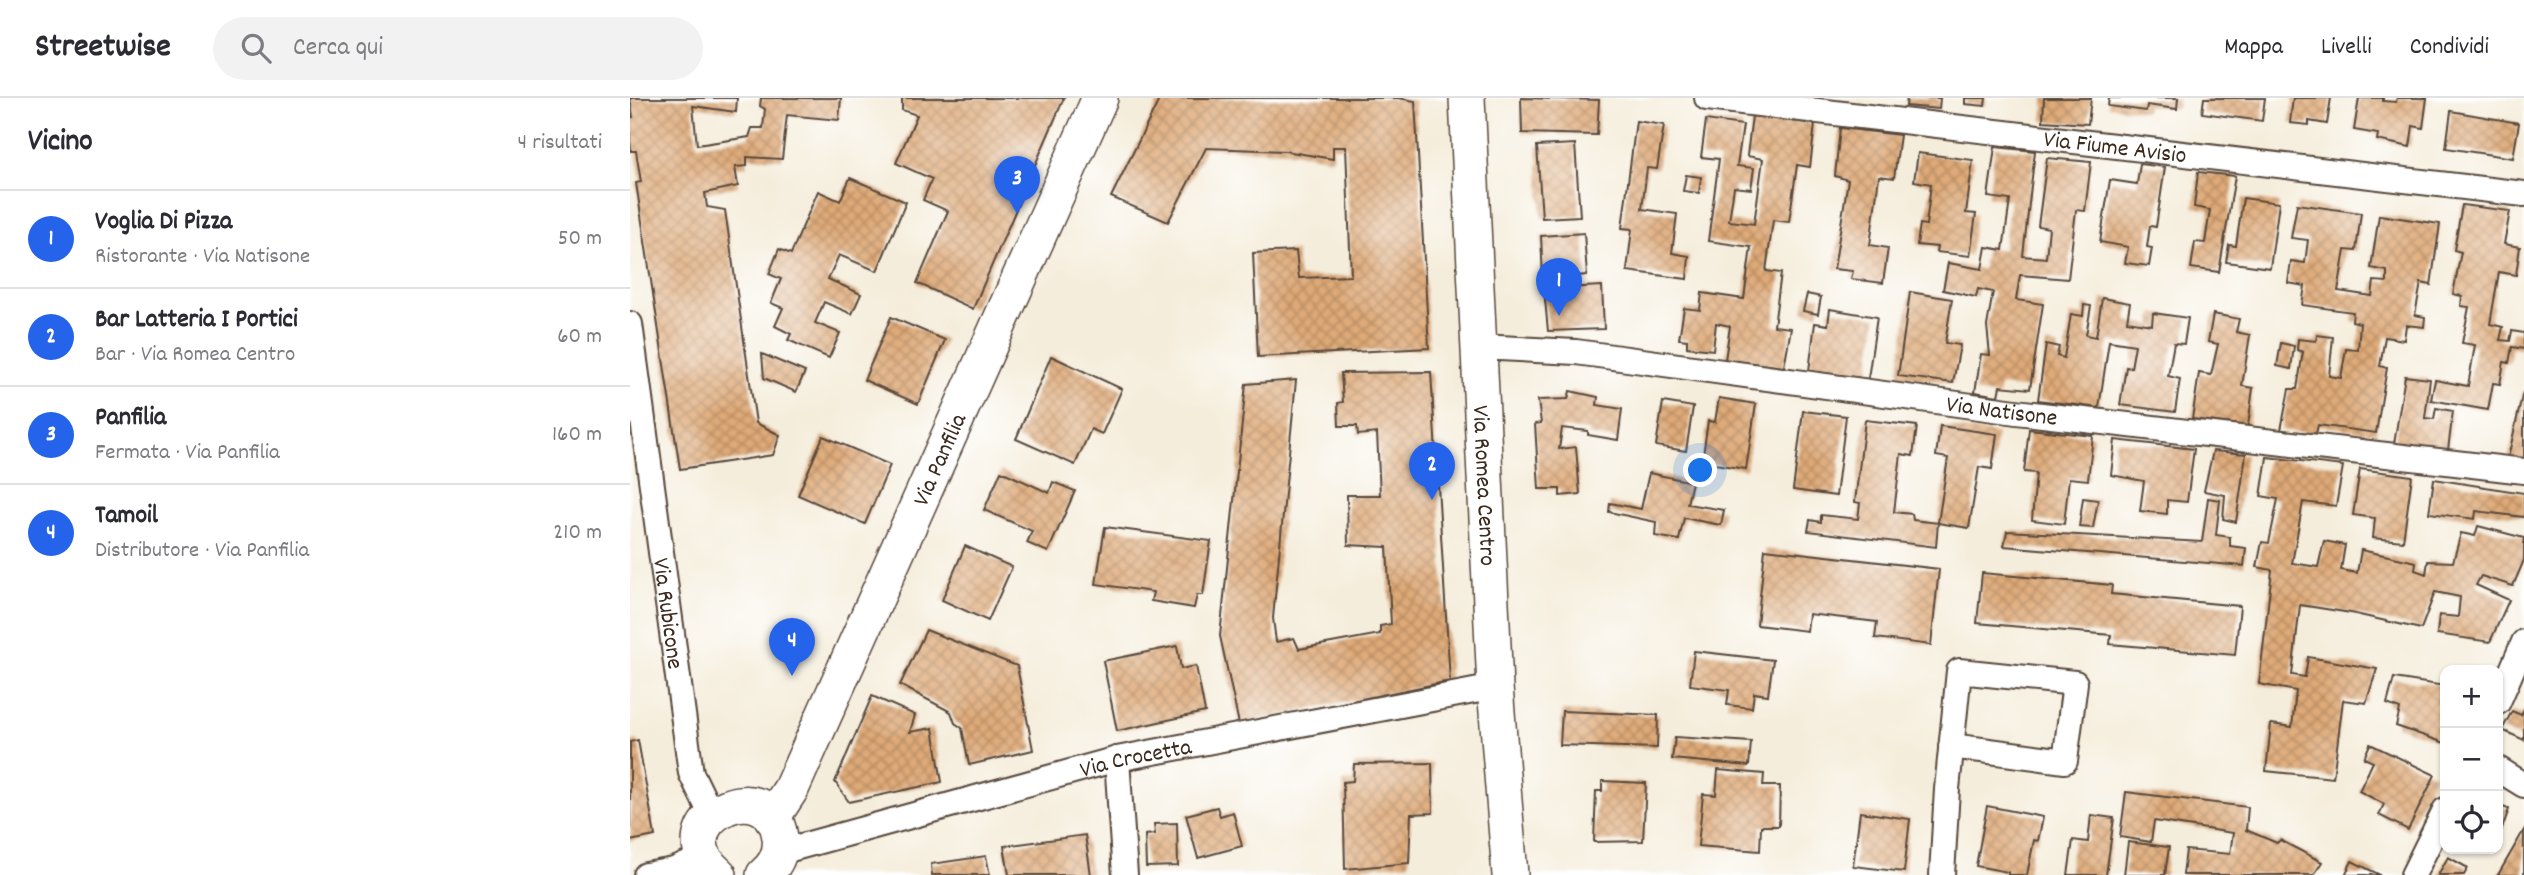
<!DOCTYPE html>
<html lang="it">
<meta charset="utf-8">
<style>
:root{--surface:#fff;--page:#f2f2f3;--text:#2b2b33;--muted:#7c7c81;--line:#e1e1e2;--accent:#2563eb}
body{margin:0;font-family:Dekko,sans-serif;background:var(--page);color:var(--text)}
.controls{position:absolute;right:21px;bottom:21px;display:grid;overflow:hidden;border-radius:14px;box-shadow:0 2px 5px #0004}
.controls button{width:63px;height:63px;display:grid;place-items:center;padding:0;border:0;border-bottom:2px solid var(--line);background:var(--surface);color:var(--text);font:35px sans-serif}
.you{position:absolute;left:1071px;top:373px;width:24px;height:24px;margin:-18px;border:5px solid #fff;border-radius:50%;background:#1a73e8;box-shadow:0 0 0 10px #1a73e833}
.badge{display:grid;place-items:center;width:46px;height:46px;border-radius:50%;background:var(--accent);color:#fff;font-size:23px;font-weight:700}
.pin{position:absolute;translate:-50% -58px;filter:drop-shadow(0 2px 4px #0008)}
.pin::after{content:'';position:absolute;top:37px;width:24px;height:21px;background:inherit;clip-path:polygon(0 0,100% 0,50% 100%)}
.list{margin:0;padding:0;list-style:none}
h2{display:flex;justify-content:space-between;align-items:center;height:91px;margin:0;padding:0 28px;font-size:30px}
h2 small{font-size:23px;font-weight:400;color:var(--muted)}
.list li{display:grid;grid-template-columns:46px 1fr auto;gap:21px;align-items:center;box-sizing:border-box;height:98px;padding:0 28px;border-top:2px solid var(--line)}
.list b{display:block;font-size:26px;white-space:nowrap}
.list p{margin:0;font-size:23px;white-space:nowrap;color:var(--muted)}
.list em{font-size:23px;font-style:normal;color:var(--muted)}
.icon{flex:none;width:38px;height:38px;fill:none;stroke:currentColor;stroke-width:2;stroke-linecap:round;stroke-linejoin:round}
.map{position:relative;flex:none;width:1894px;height:777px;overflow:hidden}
header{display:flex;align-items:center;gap:42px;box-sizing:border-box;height:98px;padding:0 35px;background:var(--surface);border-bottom:2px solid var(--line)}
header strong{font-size:33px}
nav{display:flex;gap:38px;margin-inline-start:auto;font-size:24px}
.search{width:490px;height:63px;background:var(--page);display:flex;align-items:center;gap:18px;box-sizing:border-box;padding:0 24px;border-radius:38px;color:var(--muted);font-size:26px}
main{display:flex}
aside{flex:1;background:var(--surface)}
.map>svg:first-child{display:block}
.building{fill:url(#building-cross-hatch)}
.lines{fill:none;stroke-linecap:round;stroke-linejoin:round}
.street-casing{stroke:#57473a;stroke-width:28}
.secondary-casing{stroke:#57473a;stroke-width:38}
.street{stroke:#fff;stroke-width:24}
.secondary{stroke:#fff;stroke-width:35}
.labels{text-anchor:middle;stroke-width:6;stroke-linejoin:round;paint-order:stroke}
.street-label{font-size:24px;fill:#3b2a1e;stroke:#fff}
</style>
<header>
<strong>Streetwise</strong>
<div class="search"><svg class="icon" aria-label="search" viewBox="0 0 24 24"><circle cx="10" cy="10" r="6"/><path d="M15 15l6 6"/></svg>Cerca qui</div>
<nav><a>Mappa</a><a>Livelli</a><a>Condividi</a></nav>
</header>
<main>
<aside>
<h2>Vicino<small>4 risultati</small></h2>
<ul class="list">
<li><span class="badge">1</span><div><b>Voglia Di Pizza</b><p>Ristorante · Via Natisone</p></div><em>50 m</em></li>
<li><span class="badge">2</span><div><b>Bar Latteria I Portici</b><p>Bar · Via Romea Centro</p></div><em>60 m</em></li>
<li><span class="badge">3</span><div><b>Panfilia</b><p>Fermata · Via Panfilia</p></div><em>160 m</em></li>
<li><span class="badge">4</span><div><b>Tamoil</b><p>Distributore · Via Panfilia</p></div><em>210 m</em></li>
</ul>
</aside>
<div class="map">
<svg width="1894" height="777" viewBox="0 0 1894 777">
<defs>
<pattern id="building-cross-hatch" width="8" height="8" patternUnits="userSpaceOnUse" patternTransform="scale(1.75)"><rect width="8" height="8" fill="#dfaa78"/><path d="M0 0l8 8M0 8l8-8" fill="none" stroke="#b68b62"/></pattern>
</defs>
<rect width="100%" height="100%" fill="#fff"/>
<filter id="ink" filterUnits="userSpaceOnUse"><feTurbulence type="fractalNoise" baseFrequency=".0143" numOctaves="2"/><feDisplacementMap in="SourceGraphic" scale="14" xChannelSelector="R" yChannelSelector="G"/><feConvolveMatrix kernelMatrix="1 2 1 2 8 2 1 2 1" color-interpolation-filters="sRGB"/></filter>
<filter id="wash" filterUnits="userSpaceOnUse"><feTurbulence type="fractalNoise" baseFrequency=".00686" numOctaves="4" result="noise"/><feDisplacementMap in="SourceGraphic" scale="28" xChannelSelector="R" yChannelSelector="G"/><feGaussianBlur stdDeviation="1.57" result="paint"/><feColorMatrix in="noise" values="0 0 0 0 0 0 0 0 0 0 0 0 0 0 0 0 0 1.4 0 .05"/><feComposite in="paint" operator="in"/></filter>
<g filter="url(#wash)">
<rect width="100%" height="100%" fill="#f5eddb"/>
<g id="blocks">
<!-- building -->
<g class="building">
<path d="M0,0h107l-1,14 -43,-6 4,39 52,-8 3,-9h11l2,-19 -5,-3 1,-8h80l-2,22 -52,-5 -5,44 -35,-2v9l-12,1 3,19 -33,7 2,14 18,3 31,213 24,12 -7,20 -93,14 -44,-286 5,-1 -5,-31h-5l-1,-10v-23l3,-1z"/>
<path d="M272,0h162l-91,211 -56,-26 31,-72 -25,-11 9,-21 -36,-16 21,-48 -15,-5z"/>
<path d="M530,0h238l17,3 14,247 -171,9 -5,-104 43,-2 3,27 52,-2 -5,-129h-13v12l-48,-8 -79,-3 -38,74 -57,-25z"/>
<path d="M891,0l78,2 -2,35 -75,-2z"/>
<path d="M1277,0h33l-1,11 -33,-3z"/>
<path d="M1335,0h21l-1,8 -20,-2z"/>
<path d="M1414,0h47l-3,26 -45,-3z"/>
<path d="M1479,0h69l-1,11 -30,-4 -1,6 -38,-5z"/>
<path d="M1574,0h61l-3,23 -60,-8z"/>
<path d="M1663,0h38l-4,26 -18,-3v4l-19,-2z"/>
<path d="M1729,0h24v3l13,1 1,-4h30l-4,30 -10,-2 -3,21 -33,-7 1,-6 -24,-4z"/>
<path d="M1821,13l68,12 -6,35 -67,-10z"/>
<path d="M1122,18l63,8 -5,43 -13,-2 -8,57 -16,-2 -7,51 15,2 -7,53 17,2 -7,39 -59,-7 5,-34 -14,-3 -3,27 -26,-3v-7l-8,-1 5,-31 16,2 2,-17 42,6 7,-52 -43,-6 11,-82 -18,-2 5,-37 37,5 -6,41 17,2 -3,21 -17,-2 -5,34 25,3 9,-65 -16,-3z"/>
<path d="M1006,23l28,4 -7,44 -10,-1 -5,41 35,5 -5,39 17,3 -2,23 -60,-8 5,-42 -10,-1z"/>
<path d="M1210,30l60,7 -6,43 -15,-2 -9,69 18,3 -5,35 -32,-4 2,-8 -19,-2 14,-89 -13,-4z"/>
<path d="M945,46l5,72 -38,2 -5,-72z"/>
<path d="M1365,49l40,4 -12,105 23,2 3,-30 -11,-2 9,-68 44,4 -6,49 -9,-1 -8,69 -48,-4 -4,25 27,4 -13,85 -30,-3 -2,10 -23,-4 6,-38 9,1 -3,-29 6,-34 -15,-3 -2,8 -33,-7 5,-27 34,6 4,-22 17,3 7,-50 -22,-3z"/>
<path d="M1288,55l55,7 -7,53 10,1 -6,42 -34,-4 1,-5 -20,-2 3,-21 6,1 5,-41 -17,-3z"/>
<path d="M1510,66l25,3 -9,60 -6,-1 -3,21 5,1 -3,18 -24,-3 3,-16 -28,-5 10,-62 27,4z"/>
<path d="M1568,74l37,4 -16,96 -28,-4 4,-26 10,1 5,-33 -16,-3z"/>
<path d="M1056,77l15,2 -2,16 -16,-2z"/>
<path d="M220,80l56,24 -29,69 -38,-16 -11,24 33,15 -9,20 -28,-12 -9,21 25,10 -11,25 -41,-18 3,-6 -16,-8 8,-18 -12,-5 10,-24 -12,-5 10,-25 12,5 27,-63 22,10z"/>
<path d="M1613,100l36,5 -9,65 -44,-6 3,-17 7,1z"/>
<path d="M1667,106l64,9 -5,38 -11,-1 -7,41 34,5 2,-15 13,1v-11l-16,-3 8,-53 61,9 -9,61 -10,-2 -6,32 10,2 -1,10 -18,-2 -2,15 -19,-3 -5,29 7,2 -11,65 -58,-8 -2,9 -35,-4 8,-41h8l6,-37 -6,-2 1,-11 18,2 1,-6 16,2 -4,39 12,2 5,-29 12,1 2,-27 -8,-2 1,-9 -51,-7 3,-19 -17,-3 3,-22 14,2 3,-23 -17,-2z"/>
<path d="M1832,107l48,6 -6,33 16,3 -4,28 -17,-3 -9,52 13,3 -3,13 10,1 2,-10 12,2v16l-12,-2 -3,16 -5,-1 -4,22 -7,-1 -5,27 -57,-10 4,-20 33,6 7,-41 -13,-2 7,-36 -8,-1 1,-10 -9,-2 8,-42 -7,-2z"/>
<path d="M954,135l3,42 -44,4 -2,-43z"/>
<path d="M972,188l2,43 -56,2 -4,-42z"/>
<path d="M1280,194l42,7 -7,44 15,2 -7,38 -55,-7z"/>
<path d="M1177,196l14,3 -3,17 -15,-3z"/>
<path d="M1472,200l28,5 -3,18 25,4 1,-12 35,5 -4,26 -10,-1 -6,33 12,3 -5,33 -55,-7 6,-38 5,1 4,-23 -26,-4 -10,67 -61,-8 8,-56 13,3 -2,9 7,2 7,-44 12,2 1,-11 7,1 -5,29 10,2z"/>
<path d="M1200,211l47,8 -9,62 -59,-8 6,-48 13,2z"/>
<path d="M1583,216l26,5 -3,13 14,3 -8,51 11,2 -5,38 -56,-7 7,-46 12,2 7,-31 -10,-2z"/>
<path d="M261,219l54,23 -27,64 -54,-24z"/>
<path d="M1651,245l13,3 -3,23 -14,-3z"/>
<path d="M132,256l43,18 -9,20 -32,-14z"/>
<path d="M421,258l71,33 -20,45 -11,-5 -16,36 -59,-26z"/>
<path d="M801,274l19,309 -211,43 -19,-88 26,-252 50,-4 -23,238 3,24 18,-4 5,11 81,-15v-8l11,-2 -4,-77 -39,-2 -1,-50h33l-3,-62 -19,2 -1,-9h-18l-1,-23 5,-1 -2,-29z"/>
<path d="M1775,278l25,3 -5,39 9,1 2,-11 17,3 -5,39 -54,-6z"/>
<path d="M940,293l28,6 -1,8 25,4 -4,31 -30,-5v-4l-26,-3 -3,21 17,-2 4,47 -20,2v-7h-21l-4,-65 6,-1 -3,-23 30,-1z"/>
<path d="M1893,294h1v68l-16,-2z"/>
<path d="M1089,300l37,6 -10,65 -44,-7 6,-41 7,1z"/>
<path d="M1033,304l30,5 -7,44 -30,-5z"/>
<path d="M1173,313l43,5 -10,80 -43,-6z"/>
<path d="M1235,322l52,6 -4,30 -12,-2 -7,58 18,2 1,6 25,3 10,-65 -12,-2 4,-30 57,8 -5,35 -13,-2 -10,61 -31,-5 -2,24 -128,-16 2,-11 11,2v-7l37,4 2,-16 -5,-1z"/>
<path d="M1399,331l64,7 -5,44 -19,-2 -5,46 -32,-4 4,-47 -12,-1z"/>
<path d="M193,338l67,29 -25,59 -67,-29z"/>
<path d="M1485,342l79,9 -7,53 -20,-2v14l-27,-3 4,-30 -33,-6z"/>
<path d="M1583,353l33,3 -10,68 -13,-3 2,-24 -21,-4z"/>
<path d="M1637,359l76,9 -7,40 -33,-4 -11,61 26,4 6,-26 21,4 -4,25 16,3 4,-23 55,12 -1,8 11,4 2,-13 25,1 8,-29 14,3 3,-10 46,12v22l-11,26 -32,-10 -5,9 33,15 -19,42 -53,-8 2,-19 19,2 2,-20 -25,-5 -14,37 -70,-16 -51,-8 -8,70 13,2 3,-20 69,12 -11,34 -23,-3 -10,78 -67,-7 5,-47 21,3 4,-36 -37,-7 13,-114 -15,-3 5,-25 7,1 9,-44 -17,-3z"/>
<path d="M1730,371l52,7 -9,65 -30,-3 2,-20 -22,-3z"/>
<path d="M371,373l48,22 4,-11 22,9 -27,61 -21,-9 5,-12 -48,-21z"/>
<path d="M1019,375l43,9 -5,22 37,6 -3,15 -37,-7 -5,22 -24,-4 1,-14 -47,-10 1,-9 31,6z"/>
<path d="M1804,381l90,14v24l-48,-6 -1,8 -46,-6z"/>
<path d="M1453,400l15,2 -5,28 -14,-1z"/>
<path d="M1578,400l12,2 -4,35 14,2v9l16,2 -2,18 -240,-20 3,-15 195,11z"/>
<path d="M475,429l106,14 -8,54h-6l-3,13 -43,-7 2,-9 -57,-8z"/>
<path d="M335,448l47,21 -24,54 -46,-21z"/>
<path d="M1135,451l174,20 -8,76 -56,-7 2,-16 -68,-8 -2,17 -50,-6z"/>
<path d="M1352,475l130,12 -1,9 129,12 -5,49 -125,-11 1,-9 -134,-12z"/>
<path d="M296,532l91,36 16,84 -64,15 -7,-37 -7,-5 -4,-11 -51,-27z"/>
<path d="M547,548l4,23 15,-3 9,46 -88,19 -14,-70z"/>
<path d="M1064,553l79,9 -5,35 -14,-2 -2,15 -25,-3 2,-15 -39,-5z"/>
<path d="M1764,580l51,8v57l-49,-17 4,-17 -13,-5z"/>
<path d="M242,598l43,19 -5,17 23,-4 9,54 -93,20 -14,-20z"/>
<path d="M1894,611v31l-22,-10 10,-19 9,4z"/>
<path d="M932,613l96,4 -1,33 -97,-3z"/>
<path d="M1045,639l76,5 -2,24 -77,-7z"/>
<path d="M8,642l17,96 -25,5v-99z"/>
<path d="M1740,646l65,31 -27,55 -29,-15 5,-11 -25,-13 14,-29 -9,-4z"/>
<path d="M802,665l1,50 -22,1 -2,49 -64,6 -2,-87 10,-1 1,-17z"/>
<path d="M1088,672l46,4 -1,12h17l-1,40h-18l-1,25 -62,-5 5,-52 13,1z"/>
<path d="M972,683l44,2 -3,58 -49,1 2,-51h6z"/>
<path d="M1496,694l122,15 -2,23 31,13 3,-3 42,22 -8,13h-131l3,-25 44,4 3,-21 -79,-12 -3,21 -31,-5z"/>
<path d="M1868,700l4,1 -3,7 10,3 -11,31z"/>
<path d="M1357,708l56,11 -5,24 -4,-1 -7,35h-19v-3l-32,-6z"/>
<path d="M587,709l3,9 13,-4 9,34 -44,12 -12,-43z"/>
<path d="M1230,714l50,7 -6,53 -51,-6z"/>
<path d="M1461,717l23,3 -8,57h-38l5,-35 15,2z"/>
<path d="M547,725l1,43 -32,1 -1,-32 10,-1 -1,-10z"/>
<path d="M1894,732v45h-26z"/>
<path d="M455,737l6,40h-82l-5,-29z"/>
<path d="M1498,744l41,5 -4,28h-41z"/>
<path d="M356,758l4,19h-58l-1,-11z"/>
<path d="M1818,759l20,11 -4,7h-26z"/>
<path d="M1722,763l28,14h-35z"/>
</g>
</g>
</g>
<g filter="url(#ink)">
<use href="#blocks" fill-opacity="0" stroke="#57473a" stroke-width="2"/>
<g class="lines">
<!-- street casing -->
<g class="street-casing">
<g id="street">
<path id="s1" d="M1077,0l817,96"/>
<path id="s2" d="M0,226l61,449 21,43"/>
<path id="s3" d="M849,249l97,5 440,60 508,59"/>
<path d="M1868,604l26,-60"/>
<path d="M487,661l8,116"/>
<path d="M1868,671l26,16"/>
<path id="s4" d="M150,754l337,-93 378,-72"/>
<path d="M16,777l28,-5 30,-13"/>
<path d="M1312,777l5,-86 12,-118 116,12 -10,78 -114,-15"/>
<path d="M1783,777l32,-65"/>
</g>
</g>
<!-- secondary casing -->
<g class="secondary-casing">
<g id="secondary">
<path id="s5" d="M837,0l28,589 15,188"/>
<path id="s6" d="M142,720l19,-29 309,-691"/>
<path d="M89,777c-63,-53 51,-109 61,-38 2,15 -5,29 -16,38"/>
</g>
</g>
<!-- street -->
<use href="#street" class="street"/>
<!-- secondary -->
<use href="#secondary" class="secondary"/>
</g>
</g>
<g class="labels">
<!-- street labels -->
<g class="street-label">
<text dy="8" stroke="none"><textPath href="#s1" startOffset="411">Via Fiume Avisio</textPath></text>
<text dy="8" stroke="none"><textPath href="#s3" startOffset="527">Via Natisone</textPath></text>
<text dy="8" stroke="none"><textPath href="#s6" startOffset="396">Via Panfilia</textPath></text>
<text dy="8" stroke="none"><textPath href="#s5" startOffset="388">Via Romea Centro</textPath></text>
<text dy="8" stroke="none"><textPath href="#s2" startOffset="292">Via Rubicone</textPath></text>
<text dy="8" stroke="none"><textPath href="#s4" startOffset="368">Via Crocetta</textPath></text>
</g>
</g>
</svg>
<div class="controls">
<button>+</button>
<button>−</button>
<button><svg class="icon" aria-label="locate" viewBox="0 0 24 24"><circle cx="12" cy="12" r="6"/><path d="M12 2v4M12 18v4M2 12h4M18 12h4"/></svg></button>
</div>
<div class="you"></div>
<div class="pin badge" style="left:929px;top:218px">1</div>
<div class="pin badge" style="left:802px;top:402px">2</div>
<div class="pin badge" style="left:387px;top:116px">3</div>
<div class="pin badge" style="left:162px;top:578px">4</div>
</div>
</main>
